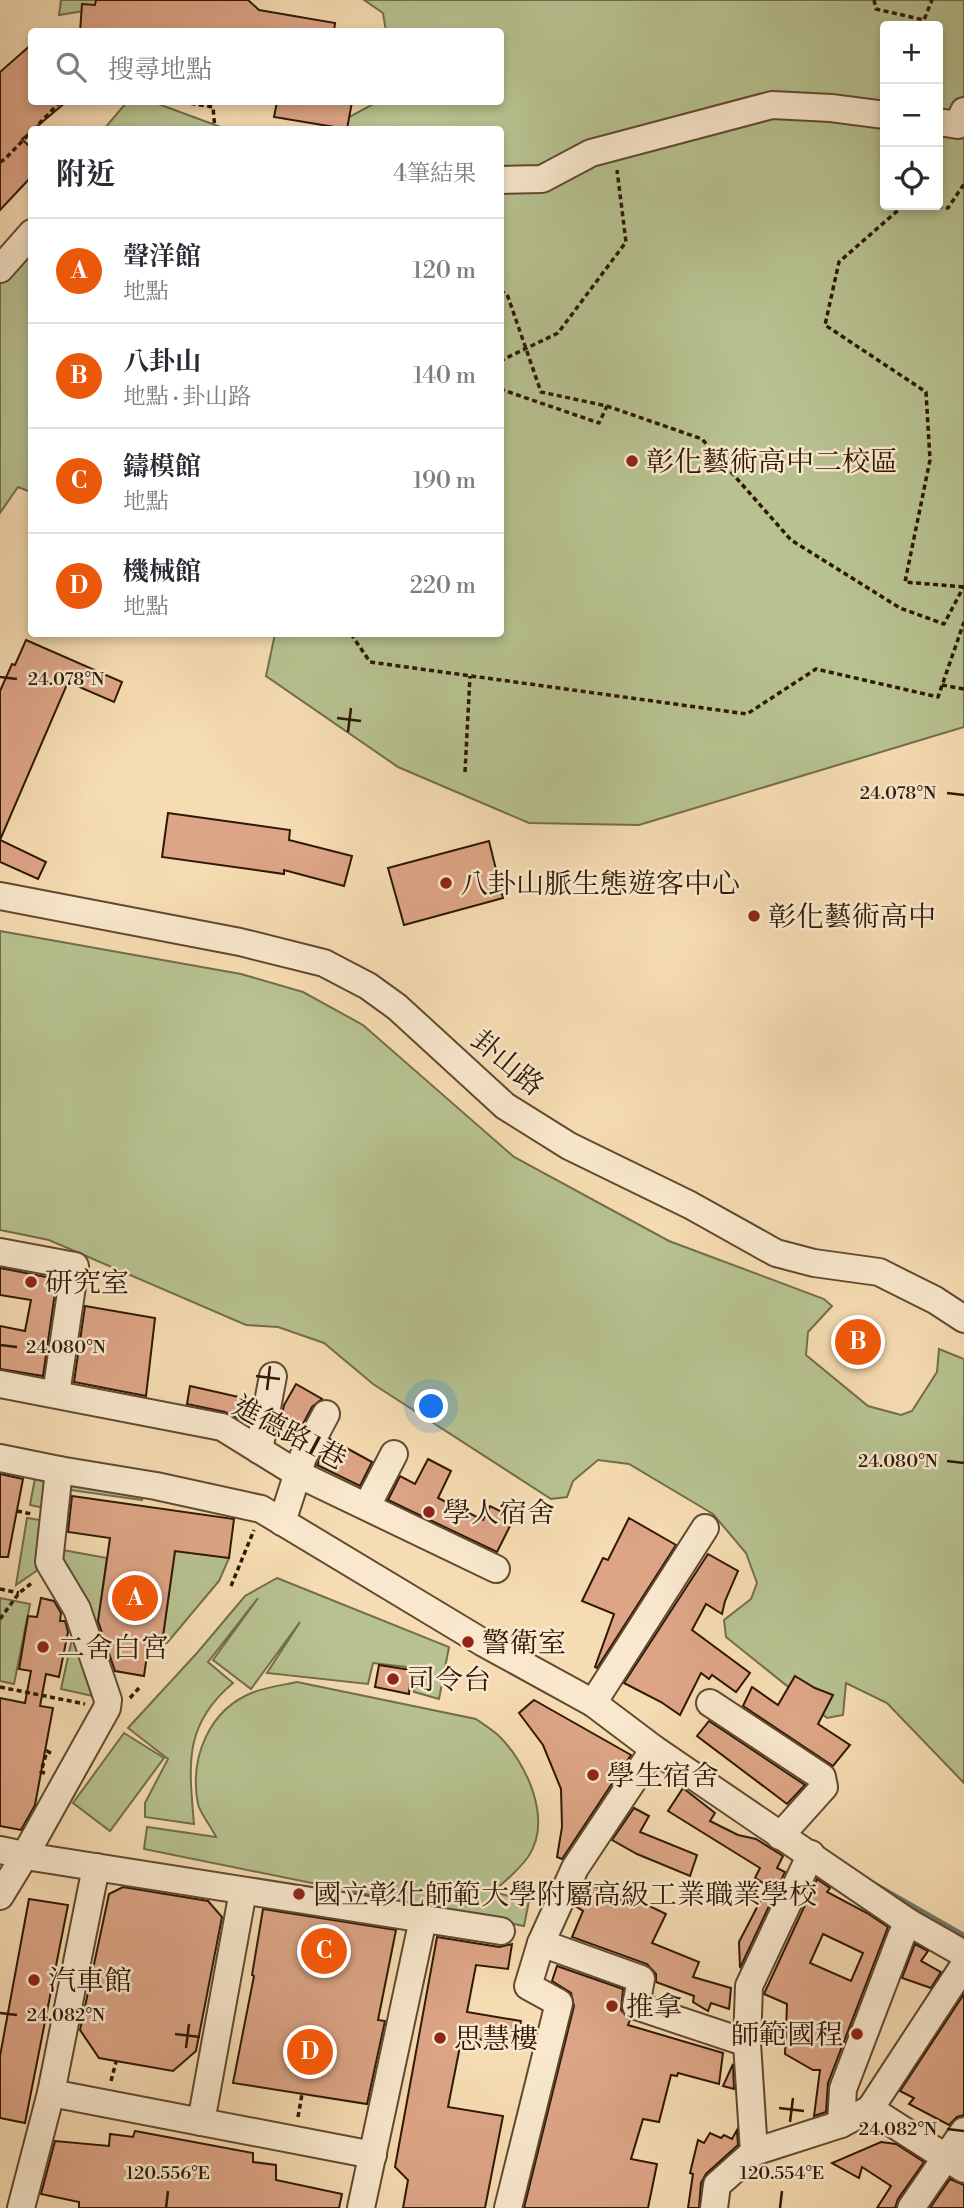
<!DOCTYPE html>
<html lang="zh-TW">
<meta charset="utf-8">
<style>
:root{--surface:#fff;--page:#f2f2f3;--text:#2b2b33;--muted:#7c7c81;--line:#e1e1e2;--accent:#ea580c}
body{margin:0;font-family:"Libre Bodoni","Noto Serif TC",serif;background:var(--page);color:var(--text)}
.controls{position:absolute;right:21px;top:21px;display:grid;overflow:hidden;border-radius:7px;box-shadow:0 4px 10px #0003}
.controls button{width:63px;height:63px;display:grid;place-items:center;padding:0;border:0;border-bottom:2px solid var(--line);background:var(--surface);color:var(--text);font:35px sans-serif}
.you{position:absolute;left:432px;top:1407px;width:24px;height:24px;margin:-18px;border:5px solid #fff;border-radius:50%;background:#1a73e8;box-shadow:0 0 0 10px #1a73e833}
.badge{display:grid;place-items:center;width:46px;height:46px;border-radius:50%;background:var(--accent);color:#fff;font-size:23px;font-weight:700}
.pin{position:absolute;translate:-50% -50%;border:4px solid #fff;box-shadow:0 2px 7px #0006}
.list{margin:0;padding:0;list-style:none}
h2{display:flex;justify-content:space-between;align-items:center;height:91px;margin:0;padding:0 28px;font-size:30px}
h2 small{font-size:23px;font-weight:400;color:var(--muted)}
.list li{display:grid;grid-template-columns:46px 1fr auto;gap:21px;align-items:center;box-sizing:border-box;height:105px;padding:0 28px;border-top:2px solid var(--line)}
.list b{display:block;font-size:26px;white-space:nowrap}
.list p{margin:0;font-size:23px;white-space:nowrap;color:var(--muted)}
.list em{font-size:23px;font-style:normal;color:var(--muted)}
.icon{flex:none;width:38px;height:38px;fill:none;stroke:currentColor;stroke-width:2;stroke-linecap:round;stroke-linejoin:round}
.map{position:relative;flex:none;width:964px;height:2208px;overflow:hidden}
.search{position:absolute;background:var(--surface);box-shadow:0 4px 10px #0003;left:28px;top:28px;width:476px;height:77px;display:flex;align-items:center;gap:18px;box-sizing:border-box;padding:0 24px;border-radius:7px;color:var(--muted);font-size:26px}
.panel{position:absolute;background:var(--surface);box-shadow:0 4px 10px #0003;left:28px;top:126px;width:476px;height:511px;border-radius:7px}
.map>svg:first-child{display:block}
.green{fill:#b7c290;stroke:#736d4b;stroke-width:2;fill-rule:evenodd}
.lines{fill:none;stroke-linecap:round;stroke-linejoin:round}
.stream{stroke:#717a68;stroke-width:6}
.building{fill:#dda586;stroke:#2f1806;stroke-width:2;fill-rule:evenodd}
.minor-casing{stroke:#614931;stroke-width:30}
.path{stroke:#2f1806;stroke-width:3.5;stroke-dasharray:5 3.5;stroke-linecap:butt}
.minor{stroke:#f9e8cd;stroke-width:26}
.path-bridge{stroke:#2f1806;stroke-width:3.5;stroke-dasharray:5 3.5;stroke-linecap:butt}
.ticks{fill:none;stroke:#2f1806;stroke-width:2.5}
.poi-dot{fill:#8f2418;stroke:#f9e8cd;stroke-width:2.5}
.labels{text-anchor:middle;stroke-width:5;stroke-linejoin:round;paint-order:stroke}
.poi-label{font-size:28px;fill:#2f1806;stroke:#f9e8cd;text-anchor:start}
.street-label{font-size:28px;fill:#2f1806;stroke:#f9e8cd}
.ticks-label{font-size:18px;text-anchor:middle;fill:#2f1806;stroke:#f9e8cd;stroke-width:5;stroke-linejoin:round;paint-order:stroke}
</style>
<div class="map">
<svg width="964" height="2208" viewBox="0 0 964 2208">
<rect width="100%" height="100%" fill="#f6dcb2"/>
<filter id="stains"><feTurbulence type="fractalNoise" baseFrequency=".00286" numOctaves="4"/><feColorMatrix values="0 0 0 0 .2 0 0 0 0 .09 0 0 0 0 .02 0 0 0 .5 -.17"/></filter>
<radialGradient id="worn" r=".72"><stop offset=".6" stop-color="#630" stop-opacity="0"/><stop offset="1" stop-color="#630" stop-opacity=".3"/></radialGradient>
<!-- green -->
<g class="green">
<path d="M61,0h91l-93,15z"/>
<path d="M364,0h600v727l-325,98 -110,-2 -131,-56 -132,-91 9,-42h225v-504l-173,-1 50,-27h123v-70l-114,-1 -3,-18zM885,26h53v179h-53z"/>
<path d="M127,102h26l73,27h-122z"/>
<path d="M31,218v274l-13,-5 -18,26v-256z"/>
<path d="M0,931l241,43 62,18 60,33 151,132 155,84 155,58 8,7 -24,26 -2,23 62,51 33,9 11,-4 25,-39 2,-23 25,10v424l-77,-80 -41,-20 -3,32 -16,3 -101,-81 -2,-17 27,-21 6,-16 -11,-30 -33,-39 -84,-50 -31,-4 -25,21 -6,16 -16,2 -178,-115 -49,-41 -46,-16 -32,-2 -197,-85 -49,-10z"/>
<path d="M36,1473l14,2 -1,34 -19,-4z"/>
<path d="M71,1481l72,11 -1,8 -72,-10z"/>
<path d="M27,1518l20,3 -5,46 -26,18z"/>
<path d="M57,1549l50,9 -11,79 -29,-71 -7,-6z"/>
<path d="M175,1551l54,7 -10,23 -52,62h-5z"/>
<path d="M277,1578l172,69 -10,52 -25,-7 1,-24 -42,-5 -5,21 -101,-11 33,-51 -49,67 -38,-29 45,-62 -50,64 25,21c-50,42 -44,82 -39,141l-49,-7v-14l23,-44 -40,-31 69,-75 48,-57z"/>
<path d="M0,1598l30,6 -16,80 -14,-3z"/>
<path d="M75,1625l22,72 -36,-8z"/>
<path d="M297,1682l179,37c7,5 15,10 22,16 29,28 55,85 30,122 -10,14 -23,24 -35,35l36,9 -5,25 -380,-77 3,-22 69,10c-5,-11 -15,-22 -18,-33 -9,-46 11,-95 56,-112 13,-5 29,-7 43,-10z"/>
<path d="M124,1733l40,25 -54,73 -37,-28z"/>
</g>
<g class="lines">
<!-- stream -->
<path class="stream" d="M877,1886l87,50"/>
</g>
<!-- building -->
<g class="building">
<path d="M96,0h152l11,10 76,13 -1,9h-254l2,-28 13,1z"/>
<path d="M32,44v58h34l-44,37 10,10v27l-32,34v-138z"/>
<path d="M277,102h75l-5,27 -73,-12z"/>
<path d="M26,640l96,42 -8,20 -46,-20 -68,158 46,22 -8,17 -38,-17v-171l12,-27 3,1z"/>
<path d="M168,813l122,17 -1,10 63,16 -8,30 -60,-16v4l-122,-17z"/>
<path d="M489,841l14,57 -99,27 -16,-57z"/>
<path d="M0,1268l57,11 -14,97 -43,-7v-43l25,5 6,-31 -31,-5z"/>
<path d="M85,1306l70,12 -9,78 -72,-14z"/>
<path d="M296,1384l26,15 -10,8 -16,30 -17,-9 5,-23z"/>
<path d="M190,1386l62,14 -4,24 -23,-12 -38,-8z"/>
<path d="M330,1439l42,23 -12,24 -43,-21z"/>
<path d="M428,1459l23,12 -13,27 45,22 7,-14 24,12 -17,34 -109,-52 12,-24 15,8z"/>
<path d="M0,1474l23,5 -15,78h-8z"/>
<path d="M72,1496l162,23 -5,39 -54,-7 -13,92 -13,-2 -5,35 -29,-5 -17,-50 12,-83 -42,-6z"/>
<path d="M629,1518l47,27 -79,123 -2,-1 19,-53 -32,-13 21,-43 5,2z"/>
<path d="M708,1554l30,17 -13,30 -3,13 -16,-10 -14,26 58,43 -14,19 -24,-17 -3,4 -8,-6 -21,42 -19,-13 -37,-19z"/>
<path d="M41,1598l13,3 7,12 -1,8h5l3,11 -9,45 -13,-3 -6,32 13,2 -18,97 -14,25 -21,-4v-128l25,5 6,-32 -12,-2 9,-53 9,1z"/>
<path d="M379,1665l32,5 -2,24 -34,-7z"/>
<path d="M795,1676l20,12 18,7 -15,29 32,21 -17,21 -90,-60 9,-19 26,18z"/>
<path d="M534,1700l97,55 -69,104 -5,-2 5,-30 -1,-38 -18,-44 -24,-32z"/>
<path d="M709,1721l96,64 -18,19 -90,-68z"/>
<path d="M683,1788l32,25 -5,8 28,14 18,4 27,17 -6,12 8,4 -45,96 -1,-26 29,-56 -13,-8 5,-10 -92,-57z"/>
<path d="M634,1808l15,8 -9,16 57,23 -7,21 -53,-22 -25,-14z"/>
<path d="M817,1879l13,9 -3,4 40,21 21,14 -60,156 -2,29 -12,4 6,-46h-7l-28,-16 2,-50 -23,-10zM823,1934l40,19 -12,28 -41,-18z"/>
<path d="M587,1882l45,24 3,-7 31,15 -14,29 47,19 -6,15 38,11 -2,21 -18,-6 -3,8 -15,-9 1,-6 -38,-14v-8l-9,-10 -75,-27 11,-26 -8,-5z"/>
<path d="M123,1887l85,14 14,16 -26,134 -23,20 -74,-13 -19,-28 29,-136z"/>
<path d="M29,1899l39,6 -43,218 -25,-5v-62z"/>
<path d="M263,1909l133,21 -18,90 7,1 -18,83 -134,-21 21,-107 -2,-1z"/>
<path d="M437,1937l62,10 13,-3 -4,25 -32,-4 -9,47 54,9 -5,25 -54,-10 -14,71 55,9 -18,92h-82l5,-28 -13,-13z"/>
<path d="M915,1944l13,7 -7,10 20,11 -10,16 -29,-10z"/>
<path d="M557,1966l66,23 -2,21 9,10 -2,5 95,28 -4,31 -41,-11 -1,3 -6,-1 -12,47 -16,-3 -12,40 26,5 -9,44h-124l50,-202 -3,-13 -19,-12z"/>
<path d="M964,1994v121l-7,2 -8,8 -40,-21 5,-6 -14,-7z"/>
<path d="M733,2064l1,25 -11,-3z"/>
<path d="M737,2130l1,15 -32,29 -5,9 -2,25h-11l5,-34 -3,-1 8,-33 6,3 6,-10 11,5 3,-3 8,4z"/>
<path d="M135,2131l118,22v9l23,3v15l66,14 -3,14h-260v-6l-38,-8 14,-53 54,5 1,-12 23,3z"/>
<path d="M881,2142l15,2 28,18 -26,37 -3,9h-18l14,-22 -29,-19 -3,11 -27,-15z"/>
<path d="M950,2179l14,6v23h-34z"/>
</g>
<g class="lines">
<!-- minor casing -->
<g class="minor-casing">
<g id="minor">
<path d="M938,122l20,3 6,-14"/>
<path d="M500,180l42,-1 49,-26 181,-48 59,3 54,7"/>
<path d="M0,269l32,-36"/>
<path d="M0,896l240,46 84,21 44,23 29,21 108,99 64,40 121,59 86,48 38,10 65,9 56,28 29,19"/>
<path d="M0,1252l75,14 -19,128"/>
<path d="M0,1384l222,43 76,47 198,95"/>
<path d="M259,1450l14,-74"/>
<path d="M0,1458l59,12"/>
<path d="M367,1506l27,-52"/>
<path d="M282,1522l21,-65 23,-43"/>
<path d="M593,1703l112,-175"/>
<path d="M710,1703l112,74 2,10 -44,49"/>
<path d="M0,1850l38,8 463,73"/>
<path d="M0,1896l25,-41 82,-147 1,-8 -31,-91 -28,-47 10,-92 97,16 105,23 221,133 111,61 61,46 254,173 56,32"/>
<path d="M541,1943l100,36 -5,27 111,37"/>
<path d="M51,2093l322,62"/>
<path d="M870,2109l91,-139"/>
<path d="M870,2109l94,60"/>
<path d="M201,2122l42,-231"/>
<path d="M841,2124l2,-35 58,-152 7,-15"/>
<path d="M754,2152l-7,-109 2,-57 62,-132"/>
<path d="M21,2208l30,-115 45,-226"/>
<path d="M361,2208l62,-289"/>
<path d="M508,2208l51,-205 -31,-17 13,-43 34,-75 79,-119"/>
<path d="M714,2208l3,-23 37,-33 87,-28 29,-15"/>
<path d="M911,2208l53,-77"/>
</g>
</g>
<!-- path -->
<g class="path">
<path d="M874,0l2,9 48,11 8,-20"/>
<path d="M182,102l31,5 2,23"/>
<path d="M33,130l27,-28"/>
<path d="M0,162l5,-3 27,-28"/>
<path d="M904,205l-65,57 -14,63 101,67 4,68 -25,122 59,5"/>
<path d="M929,205l19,3 16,-24"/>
<path d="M500,361l58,-28 68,-91 -9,-72"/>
<path d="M500,389l99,34 8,-17"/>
<path d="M351,634l19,28 377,52 69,-45 122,28 26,-75"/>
<path d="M942,685l22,4"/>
<path d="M465,772l5,-96"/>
<path d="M17,1511l15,3"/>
<path d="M231,1586l23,-56"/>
<path d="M0,1589l19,4"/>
<path d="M0,1619l19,-26 14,-11"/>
<path d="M0,1687l85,17"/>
<path d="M130,1698l9,-10"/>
<path d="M45,1773l-4,-1 6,-21 7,4"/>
<path d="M111,2081l5,-19"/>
<path d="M298,2117l4,-23"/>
</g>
<!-- minor -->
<use href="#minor" class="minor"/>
<!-- path-bridge -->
<path class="path-bridge" d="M500,291l7,3 34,98 66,14 95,33 89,101 109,68 44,16 20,-38"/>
</g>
<!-- ticks -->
<path class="ticks" d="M0,677l17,2M337,718l24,3M348,732l3,-24M947,793l17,2M0,1345l17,2M256,1376l24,3M267,1390l3,-24M947,1461l17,2M0,2013l17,2M175,2034l25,3M186,2048l3,-24M779,2108l25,3M790,2122l3,-24M947,2129l17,2M166,2208l2,-17M780,2208l2,-17"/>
<!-- markers -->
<g class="poi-dot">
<circle cx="632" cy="461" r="7"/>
<circle cx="446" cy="883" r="7"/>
<circle cx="754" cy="916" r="7"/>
<circle cx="31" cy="1282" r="7"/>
<circle cx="429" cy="1512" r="7"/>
<circle cx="468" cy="1642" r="7"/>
<circle cx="43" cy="1647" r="7"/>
<circle cx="393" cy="1679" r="7"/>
<circle cx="593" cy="1775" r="7"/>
<circle cx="299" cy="1894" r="7"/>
<circle cx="34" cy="1980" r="7"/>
<circle cx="612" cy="2006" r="7"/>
<circle cx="857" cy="2034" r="7"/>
<circle cx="440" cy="2038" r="7"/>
</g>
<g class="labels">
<!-- poi labels -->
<g class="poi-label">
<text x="646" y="471">彰化藝術高中二校區</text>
<text x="460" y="893">八卦山脈生態遊客中心</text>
<text x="768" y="926">彰化藝術高中</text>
<text x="45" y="1292">研究室</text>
<text x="443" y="1522">學人宿舍</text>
<text x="482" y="1652">警衛室</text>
<text x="57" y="1657">二舍白宮</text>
<text x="407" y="1689">司令台</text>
<text x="607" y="1785">學生宿舍</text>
<text x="313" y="1904">國立彰化師範大學附屬高級工業職業學校</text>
<text x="48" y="1990">汽車館</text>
<text x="626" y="2016">推拿</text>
<text x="843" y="2044" text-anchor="end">師範國程</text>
<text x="454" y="2048">思慧樓</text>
</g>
<!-- street labels -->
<g class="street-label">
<text transform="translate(508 1062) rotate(40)" y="10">卦山路</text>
<text transform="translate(290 1432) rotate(28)" y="10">進德路1巷</text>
</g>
</g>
<g class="ticks-label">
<text x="66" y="685">24.078°N</text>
<text x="898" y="799">24.078°N</text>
<text x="66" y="1353">24.080°N</text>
<text x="898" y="1467">24.080°N</text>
<text x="66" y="2021">24.082°N</text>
<text x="898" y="2135">24.082°N</text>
<text x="168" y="2179">120.556°E</text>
<text x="782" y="2179">120.554°E</text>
</g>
<rect width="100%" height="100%" filter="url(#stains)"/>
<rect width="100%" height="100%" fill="url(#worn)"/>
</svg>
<div class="controls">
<button>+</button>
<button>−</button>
<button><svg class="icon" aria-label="locate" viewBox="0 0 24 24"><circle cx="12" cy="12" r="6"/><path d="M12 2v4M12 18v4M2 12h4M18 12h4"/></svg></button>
</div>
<div class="you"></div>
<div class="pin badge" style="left:135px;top:1598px">A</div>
<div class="pin badge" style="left:858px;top:1342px">B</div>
<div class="pin badge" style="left:324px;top:1951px">C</div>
<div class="pin badge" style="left:310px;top:2052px">D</div>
<div class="search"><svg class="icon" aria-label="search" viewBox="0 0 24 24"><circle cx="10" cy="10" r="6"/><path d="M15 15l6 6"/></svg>搜尋地點</div>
<section class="panel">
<h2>附近<small>4筆結果</small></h2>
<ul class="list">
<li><span class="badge">A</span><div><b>聲洋館</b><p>地點</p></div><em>120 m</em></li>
<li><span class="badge">B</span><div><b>八卦山</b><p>地點 · 卦山路</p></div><em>140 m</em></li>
<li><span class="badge">C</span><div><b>鑄模館</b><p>地點</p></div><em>190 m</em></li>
<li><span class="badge">D</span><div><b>機械館</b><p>地點</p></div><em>220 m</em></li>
</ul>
</section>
</div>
